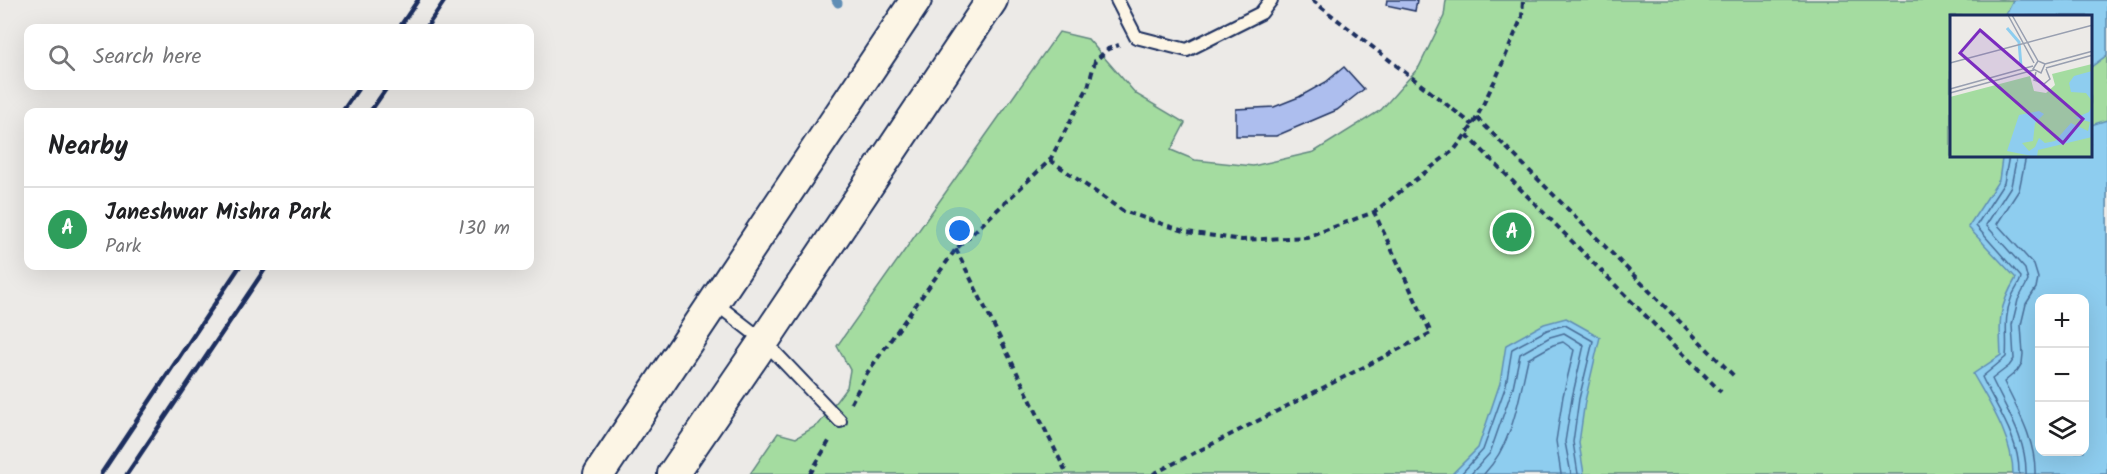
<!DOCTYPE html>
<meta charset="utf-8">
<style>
:root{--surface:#fff;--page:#f2f2f2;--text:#202124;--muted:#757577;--line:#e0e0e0;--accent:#1f6fb2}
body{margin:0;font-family:Kalam,sans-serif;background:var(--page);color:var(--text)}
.controls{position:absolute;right:18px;bottom:18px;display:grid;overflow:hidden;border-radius:12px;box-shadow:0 6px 24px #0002}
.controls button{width:54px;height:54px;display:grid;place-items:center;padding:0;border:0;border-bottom:2px solid var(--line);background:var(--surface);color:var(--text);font:30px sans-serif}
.you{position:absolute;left:960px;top:231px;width:21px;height:21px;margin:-15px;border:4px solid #fff;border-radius:50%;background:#1a73e8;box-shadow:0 0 0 9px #1a73e833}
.badge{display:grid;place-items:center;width:39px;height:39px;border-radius:50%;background:var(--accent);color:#fff;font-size:20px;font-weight:700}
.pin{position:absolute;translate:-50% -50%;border:3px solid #fff;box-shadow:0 2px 6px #0006}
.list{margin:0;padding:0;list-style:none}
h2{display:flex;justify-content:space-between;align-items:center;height:78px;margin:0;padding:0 24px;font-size:26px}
h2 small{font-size:20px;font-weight:400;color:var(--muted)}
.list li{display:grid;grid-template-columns:39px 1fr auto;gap:18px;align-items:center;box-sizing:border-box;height:84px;padding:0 24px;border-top:2px solid var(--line)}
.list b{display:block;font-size:22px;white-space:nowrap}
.list p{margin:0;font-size:20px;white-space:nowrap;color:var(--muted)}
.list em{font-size:20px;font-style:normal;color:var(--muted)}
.icon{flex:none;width:33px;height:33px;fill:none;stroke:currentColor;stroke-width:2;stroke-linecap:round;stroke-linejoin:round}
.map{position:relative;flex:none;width:2107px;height:474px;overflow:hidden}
.search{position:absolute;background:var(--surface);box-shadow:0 6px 24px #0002;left:24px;top:24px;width:510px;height:66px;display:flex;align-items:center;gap:15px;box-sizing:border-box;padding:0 21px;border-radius:12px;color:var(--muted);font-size:22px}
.panel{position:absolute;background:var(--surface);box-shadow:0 6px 24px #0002;left:24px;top:108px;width:510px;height:162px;border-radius:12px}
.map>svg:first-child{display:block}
.green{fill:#a4dca0;stroke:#60867f;stroke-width:1.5;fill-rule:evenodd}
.water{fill:#8ecdef;stroke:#608eb5;stroke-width:1.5;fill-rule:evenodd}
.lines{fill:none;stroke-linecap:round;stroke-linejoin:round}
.shore{stroke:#496e98;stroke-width:1.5}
.stream{stroke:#608eb5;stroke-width:9}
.building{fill:#adbeee;stroke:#1b2f5e;stroke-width:1.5}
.service-casing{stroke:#1b2f5e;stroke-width:16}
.tertiary-casing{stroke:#1b2f5e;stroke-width:34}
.path{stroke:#1b2f5e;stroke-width:4;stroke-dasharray:6 4.5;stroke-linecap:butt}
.service{stroke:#fcf5e5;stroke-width:12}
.tertiary{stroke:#fcf5e5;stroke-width:30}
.rail{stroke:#1b2f5e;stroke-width:4.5}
.inset-river{fill:none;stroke:#8ecdef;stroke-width:3}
.inset-road{fill:none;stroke:#989fb0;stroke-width:1.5}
.view{fill:#7b2cbf;fill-opacity:0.15;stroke:#7b2cbf;stroke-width:3}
.inset-edge{fill:none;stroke:#1b2f5e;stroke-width:3}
</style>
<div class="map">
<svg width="2107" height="474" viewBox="0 0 2107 474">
<rect width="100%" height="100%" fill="#eceae7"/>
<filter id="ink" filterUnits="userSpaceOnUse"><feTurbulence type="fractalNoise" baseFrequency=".0167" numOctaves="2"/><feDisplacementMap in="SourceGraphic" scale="12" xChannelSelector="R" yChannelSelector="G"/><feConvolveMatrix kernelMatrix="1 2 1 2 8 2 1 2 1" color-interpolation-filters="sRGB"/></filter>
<g filter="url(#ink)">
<!-- green -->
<path class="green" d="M1446,0h661v474h-1357l28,-41 18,5 23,-14 28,-37 3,-17 -13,-24 222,-314 29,7 48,55 49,29 -14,27 24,10 58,6 61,-14 67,-42 38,-43 25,-51zM1951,16h139v140h-139zM2040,298h44v154h-44z"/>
<!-- water -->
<g class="water">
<path d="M2013,0h94v55l-16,12 -1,-51h-85z"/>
<path d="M2107,120v354h-94c0,-35 -23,-70 -40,-100l28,-19c-2,-33 -3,-47 15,-77l-48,-51 31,-47 3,-21 4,-3h84l1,-31zM2040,298h44v154h-44z"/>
<path d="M1566,318l34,19 -15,64 -6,42 5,31h-132l26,-26 22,-65 6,-38 38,-21z"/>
</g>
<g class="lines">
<!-- shore -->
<g class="shore">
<path d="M2009,156l-5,27 -28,43 45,51c-1,8 -8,14 -10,22 -8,20 -3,38 -5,58l-24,20c14,30 38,62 37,97"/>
<path d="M2017,156l-6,30 -25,39 39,44 3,12 -10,19 -6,25 2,34 -5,7 -17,13c14,30 35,61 34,95"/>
<path d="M2026,156l-7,34 -22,34 37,41 4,13 -2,10 -10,16 -5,21 2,29 -1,9 -5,8 -13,11c14,29 32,59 31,92"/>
<path d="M1461,474l22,-24 23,-65 6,-36 35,-19 18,-5 28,16 -14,58 -6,43 5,32"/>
<path d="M1471,474l19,-21 23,-66 7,-33 30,-17 14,-4 20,12 -12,53 -7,44 6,32"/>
<path d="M1484,474c29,-30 35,-76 44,-115l25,-14 10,-3 11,8 -11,46 -7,45 5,33"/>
</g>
<!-- stream -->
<path class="stream" d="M836,0l2,3"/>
</g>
<!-- building -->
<g class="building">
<path d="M1387,0h30l-2,11 -29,-6z"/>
<path d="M1344,67l20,22 -27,21 -61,26h-40v-27l38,-2 25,-10 27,-15z"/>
</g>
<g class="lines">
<!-- service casing -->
<g class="service-casing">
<g id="service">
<path d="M1117,0l19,37 51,13 74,-37 10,-13"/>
<path d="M715,303l49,38 76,80"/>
</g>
</g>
<!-- tertiary casing -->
<g class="tertiary-casing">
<g id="tertiary">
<path d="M599,474l317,-474"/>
<path d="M673,474l91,-133 228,-341"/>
</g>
</g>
<!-- path -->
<g class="path">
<path d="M1312,0l161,125"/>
<path d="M1477,118l259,260"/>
<path d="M1467,135l254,257"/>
<path d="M1050,160l73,51 64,21 55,8 65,-3 67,-25 81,-63 18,-24 24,-49 25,-59 1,-17"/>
<path d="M956,249l111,225"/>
<path d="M851,403l16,-30 89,-124 94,-89 38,-73 7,-26 13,-12 11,-4"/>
<path d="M810,474l21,-36"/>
<path d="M1153,474l278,-141 -57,-121"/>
</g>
<!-- service -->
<use href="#service" class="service"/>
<!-- tertiary -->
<use href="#tertiary" class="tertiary"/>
<!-- rail -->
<g class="rail">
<path d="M399,28l19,-28"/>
<path d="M426,28l19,-28"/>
<path d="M342,112l18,-26"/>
<path d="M370,112l18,-26"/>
<path d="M101,474l139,-208"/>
<path d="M127,474l140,-208"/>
</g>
</g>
</g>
<!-- overview -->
<g transform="translate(1950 15)">
<rect width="142" height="142" fill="#eceae7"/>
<path d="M142,49v93h-142v-60l80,-21 4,15 12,2 9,-8 -3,-11z" fill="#a4dca0"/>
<path d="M142,56v30l-6,-8 -15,-1 -2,-9 5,-7zM142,90v32l-54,13 -1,7 -30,-6 12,-36 20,-4 5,3 -9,9 -2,18 -11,2 7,8 6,-4 4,-9 6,5 10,-2 16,-18 17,8 2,-9 -15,-4 14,-6z" fill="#8ecdef"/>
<path class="inset-river" d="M57,13l12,14 2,24"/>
<path class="inset-road" d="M58,0l26,48M62,0l26,46 7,3 -4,9 -8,-4 5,-8M0,48l143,-38M95,49l48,-13M96,53l47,-13M86,57l-2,8 10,4 6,-5 -4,-10M0,74l83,-23M0,78l84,-23"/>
<path class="view" d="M30,15l103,89 -20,24 -103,-90z"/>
<rect width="142" height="142" class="inset-edge"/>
</g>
</svg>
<div class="controls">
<button>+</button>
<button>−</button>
<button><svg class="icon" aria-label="layers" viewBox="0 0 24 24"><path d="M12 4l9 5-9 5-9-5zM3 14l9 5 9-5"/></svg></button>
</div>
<div class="you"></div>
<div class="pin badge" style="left:1512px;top:232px;background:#2e9e5b">A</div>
<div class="search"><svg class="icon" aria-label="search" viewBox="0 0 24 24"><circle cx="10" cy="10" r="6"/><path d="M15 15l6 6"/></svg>Search here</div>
<section class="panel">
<h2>Nearby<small></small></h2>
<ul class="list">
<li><span class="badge" style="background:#2e9e5b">A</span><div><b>Janeshwar Mishra Park</b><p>Park</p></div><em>130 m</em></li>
</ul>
</section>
</div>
